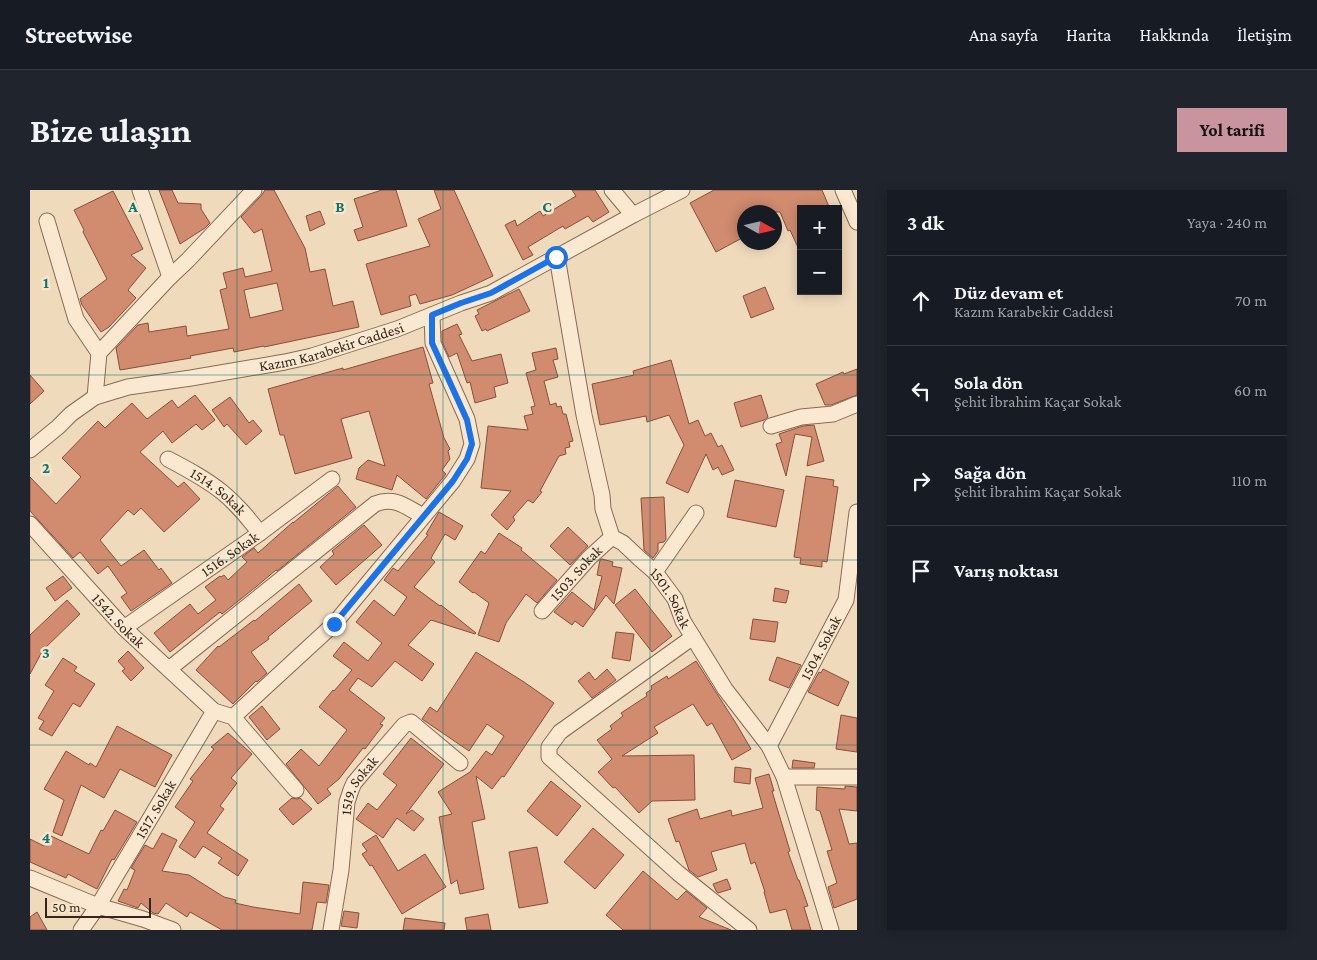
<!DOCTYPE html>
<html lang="tr">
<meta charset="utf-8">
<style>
:root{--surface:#171b24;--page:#20242c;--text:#f1f3f6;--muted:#9ea1a6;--line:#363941;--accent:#ca949e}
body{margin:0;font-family:"Crimson Pro",serif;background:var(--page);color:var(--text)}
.controls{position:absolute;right:15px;top:15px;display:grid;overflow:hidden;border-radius:0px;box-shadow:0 2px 12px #0003}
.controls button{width:45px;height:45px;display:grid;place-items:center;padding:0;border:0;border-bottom:1px solid var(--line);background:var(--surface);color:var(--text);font:25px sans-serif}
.compass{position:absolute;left:707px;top:15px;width:45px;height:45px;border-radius:50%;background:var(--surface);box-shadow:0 2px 12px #0003;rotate:98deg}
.scale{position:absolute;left:15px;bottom:12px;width:106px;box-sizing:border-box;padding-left:5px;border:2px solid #37251a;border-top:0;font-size:14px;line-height:18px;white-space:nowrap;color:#37251a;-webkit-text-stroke:4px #f7e5cc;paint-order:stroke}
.stop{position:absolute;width:15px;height:15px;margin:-11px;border:4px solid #1a73e8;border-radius:50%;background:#fff}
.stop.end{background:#1a73e8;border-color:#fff;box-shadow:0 1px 5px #0008}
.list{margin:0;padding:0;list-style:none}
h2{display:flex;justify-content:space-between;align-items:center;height:65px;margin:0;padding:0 20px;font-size:21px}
h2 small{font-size:16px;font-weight:400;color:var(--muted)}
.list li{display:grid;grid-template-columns:32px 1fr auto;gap:15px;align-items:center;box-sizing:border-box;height:90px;padding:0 20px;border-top:1px solid var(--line)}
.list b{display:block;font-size:19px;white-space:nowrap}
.list p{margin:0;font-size:16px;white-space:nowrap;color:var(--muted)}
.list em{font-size:16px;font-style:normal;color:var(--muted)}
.icon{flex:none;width:28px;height:28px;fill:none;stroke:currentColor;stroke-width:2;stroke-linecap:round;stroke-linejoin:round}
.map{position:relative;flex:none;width:827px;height:740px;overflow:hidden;border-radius:0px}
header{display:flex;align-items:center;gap:30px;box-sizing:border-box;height:70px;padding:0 25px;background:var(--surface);border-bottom:1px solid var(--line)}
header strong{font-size:24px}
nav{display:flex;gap:28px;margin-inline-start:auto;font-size:18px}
.intro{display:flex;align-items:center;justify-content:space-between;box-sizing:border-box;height:120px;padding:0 30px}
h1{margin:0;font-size:35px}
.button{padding:12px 22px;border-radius:0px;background:var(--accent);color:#111;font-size:18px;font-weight:700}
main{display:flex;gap:30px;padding:0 30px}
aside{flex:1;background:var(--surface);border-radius:0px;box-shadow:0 2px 12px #0003}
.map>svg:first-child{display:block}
.building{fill:#d18b6f;stroke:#894f39;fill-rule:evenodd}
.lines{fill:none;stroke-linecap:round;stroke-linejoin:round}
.minor-casing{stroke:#896a55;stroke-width:17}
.minor{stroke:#fbe8d0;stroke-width:15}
.route{stroke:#1a73e8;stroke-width:6}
.grid{fill:none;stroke:#0f766e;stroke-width:1;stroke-opacity:0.55}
.labels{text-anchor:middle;stroke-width:5;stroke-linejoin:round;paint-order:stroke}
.street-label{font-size:15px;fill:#37251a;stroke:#f7e5cc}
.grid-label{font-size:16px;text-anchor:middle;font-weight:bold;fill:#0f766e;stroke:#f7e5cc;stroke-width:5;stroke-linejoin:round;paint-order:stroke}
</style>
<header>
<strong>Streetwise</strong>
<nav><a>Ana sayfa</a><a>Harita</a><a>Hakkında</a><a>İletişim</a></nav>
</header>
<div class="intro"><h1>Bize ulaşın</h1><a class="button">Yol tarifi</a></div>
<main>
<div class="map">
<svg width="827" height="740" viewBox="0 0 827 740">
<rect width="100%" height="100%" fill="#f0dabc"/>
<!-- building -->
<g class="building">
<path d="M129,0h13l6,13 23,1v5l9,14 -5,5 -25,16z"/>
<path d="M235,0h9l31,58 5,24 15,-3 8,37 20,-5 6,26 -95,20v-1l-30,6 -1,-4 -43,8 1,2 -71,12 -4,-22 22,-23 10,-2 1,9 37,-6 1,10 42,-7 -9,-39 7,-2 -4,-15 20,-5 2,9 27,-6 -10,-42 -8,4 -13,-16 20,-21zM247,93l6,27 -33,8 -6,-28z"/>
<path d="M352,0h14l11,36 -49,15 -4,-11 9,-3 -9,-28z"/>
<path d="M404,0h20l39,86 -41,19 -32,9 -4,-10 -7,2 2,10 -30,9 -15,-51 64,-18 -12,-27 23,-10z"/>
<path d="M542,0h23l14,22 -16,10 -5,-6 -23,13 -2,-3 -35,21 5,8 -10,5 -18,-35 10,-5 2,6 23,-15 3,5 33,-20z"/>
<path d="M684,0h108l8,19h-29v45l-11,-24 -2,1 -8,-19h-36v25l-28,15 -26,-49z"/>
<path d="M83,1l30,58 -12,6 15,13 -18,22 8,8 -27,29 -8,5 -19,-27 -2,-6 27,-20 -24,-47 1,-2 -10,-20z"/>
<path d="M290,21l5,13 -15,7 -4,-15z"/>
<path d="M735,97l9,22 -23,9 -8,-22z"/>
<path d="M489,99l11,22 -43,20 -1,-2 -4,2 -7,-15 4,-2 -2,-4z"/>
<path d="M427,134l5,10 -3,1 13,26 29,-7 7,29 -14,4 2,10 -21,6 -5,-21 -3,1 -10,-30 -8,4 -7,-16v-10z"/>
<path d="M393,157l10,36 -4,1 15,54 6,11 -2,2 2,8 -8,11 4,4 -20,25 -29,-24 -5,15 -36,-11 3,-11 9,-8 17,6 -16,-55 -28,8 11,39 -57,16 -11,-39h-4l-12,-46 75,-21v2z"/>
<path d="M526,158l2,11 -5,1 5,17 -14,4 6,24 6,-2 1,4 4,-1 2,8h3l7,27 -4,1 1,5 -5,1 1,6 -7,2 -19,35 2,1 -9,11 -5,-3 -15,17 2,3 -8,10 -16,-15 20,-24 -30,-3 7,-62 40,4 -4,-14 9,-2 -2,-7 4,-1 -9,-33 10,-3 -4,-17z"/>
<path d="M641,170l18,64 9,-4 7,16 6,-3 7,14 4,-2 12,25 -12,5 -4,-8 -5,3 -7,-16 -18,39 -22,-10 18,-38 -15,-30 -22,7 -1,-6 -46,9 -8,-41 42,-9 -1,-4z"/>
<path d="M827,179v26l-26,10h-6l-9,-21 27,-12 1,2z"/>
<path d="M0,185l14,16 -14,13z"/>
<path d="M165,205l20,25 -13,10 -6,-6 -24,19 -9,-12 -23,21 38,35 6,-5 16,17 -36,33 -23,-24 -7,7 -6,-5 -28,30 21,26 23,-16 15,20 2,-2 11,15 -41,28 -10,-14 6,-4 -19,-27 -10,8 -18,-22 -7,6 -43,-47v-34l26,27 25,-27 -19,-19 36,-37 7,7 27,-25 15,16 25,-19 6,8z"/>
<path d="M731,205l7,22 -4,3 -23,7 -7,-24z"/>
<path d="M200,207l19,26 4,-3 9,11 -16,14 -19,-21 -3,3 -12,-17z"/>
<path d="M784,235l10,36 -17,5 5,-29 -17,-3 -9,42 -10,-32 6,-2 -3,-8 24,-8z"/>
<path d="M776,286l28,4 -1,6 5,1 -11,75 -5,-1v6l-22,-3 1,-6 -7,-1z"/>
<path d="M705,290l49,10 -8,37 -49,-10z"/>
<path d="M308,296l18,21 -79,64 -1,-1 -19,16 -35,28 -2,-2 -50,40 -16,-19 36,-29 8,10 18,-14 -11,-13 15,-11 1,1 3,-2 4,5 19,-18 -5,-5 12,-9 4,5 35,-31v1z"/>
<path d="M634,307l2,42 -2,3 -6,1v8l-5,7 -9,-8 -3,-52z"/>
<path d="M409,322l24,14 -8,14 -10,-6 -14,24 4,4 -21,25 26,19 1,-1 35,28 -1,1 -44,-14 -23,25 26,19 -12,17 -27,-20 -23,26 -14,-9 -9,12 36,28 -5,6 3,1 -18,24 -2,-1 -24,31 -12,10 4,5 -13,10 -32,-40 15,-15 18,17 28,-36 -28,-23 14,-17 1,1 18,-21 -19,-14 11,-14 24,19 14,-18 -26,-21 18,-22 20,16 13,-19 -23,-17 9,-12 5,3 30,-36 -2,-1z"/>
<path d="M334,335l18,20 -46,40 -16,-18 14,-13 -2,-3z"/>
<path d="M538,337l20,19 -18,19 -20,-19z"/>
<path d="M469,343l23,15 -1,2 36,30 -20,23 -11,-9 -20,29 -7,19 -21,-7 11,-32 -15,-11 -1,1 -14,-11 22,-31 4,3z"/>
<path d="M572,369l11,3 -1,4 10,2 -8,36 -8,-9 -23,32 -8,-6 -3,4 -18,-13 18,-20 22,18 8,-34 -5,-1 3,-15z"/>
<path d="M33,386l9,12 -17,13 -9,-13z"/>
<path d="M269,394l13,17 -44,36 1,2 -18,13 16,21 -10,9 -1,-1 -23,23 -37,-34 22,-24 1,1 35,-27 1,1z"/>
<path d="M745,398l14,3 -3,12 -13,-2z"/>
<path d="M605,399l37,47 -20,16 -37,-47z"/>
<path d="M37,410l13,14 -37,36 -13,24v-39z"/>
<path d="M723,429l25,3 -3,20 -25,-3z"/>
<path d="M586,442l18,2 -4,27 -18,-3z"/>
<path d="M98,461l16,17 -13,13 -9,-10 3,-2 -7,-8z"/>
<path d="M446,462l48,30 30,21 -50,74 -2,-1 -10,13 -16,-13 9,43 -13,3 12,67 -24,5 -3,-14 -6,4 -12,-67 13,-3 -14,-22 32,-20 16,-21 6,4 12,-19 -17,-12 -18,27 -47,-32 8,-12 7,5z"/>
<path d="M747,467l24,8 -12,23 -20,-8z"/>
<path d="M33,468l14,9 -3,4 21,13 -15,23 -7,-4 -21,33 -13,-7 5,-8 -6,-3 16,-27 -9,-6z"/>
<path d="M666,471l41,64 14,24 -19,11 -20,-37 -5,3 -14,-22 -39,23 4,6 -36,23 72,-1 1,45 -43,1 -13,12 -24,-26 -2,1 -15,-16 14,-13 -15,-19 15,-11 -2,-3 13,-10 -2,-3 26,-17 -1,-3 6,-4 -1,-3 16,-10 1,3z"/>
<path d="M577,479l9,11 -24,18 -14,-17 11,-9 6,8z"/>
<path d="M793,479l26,13 -11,24 -30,-14 11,-20 2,1z"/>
<path d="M232,516l18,23 -13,11 -18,-23z"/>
<path d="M811,525l16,3v34l-21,-3z"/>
<path d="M87,536l55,29 -17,32 -35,-18 -16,29 -23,-13 -19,51 -9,-4 11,-32 -20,-11 22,-38 23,14 1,-2 6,4z"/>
<path d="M198,543l24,21 -21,24 6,5 -17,23 4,3 -17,24 41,27 -10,16 -20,-13 4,-5 -19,-12 -8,12 -16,-11 16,-25 -20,-15 18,-26 -3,-2 24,-30 -3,-2z"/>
<path d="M381,548l33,26 -38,50 6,-4 12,9 -10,12 -17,-13 -14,20 -27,-19 12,-16 9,7 20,-25 -14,-11z"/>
<path d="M763,570l22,3 -1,5h-22z"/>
<path d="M705,577l16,2 -1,15 -16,-2z"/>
<path d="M739,584l5,17h-2l18,60 -2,1 10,28h1l9,26 -4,1 7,23h-19l-6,-21 -16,4 -6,-21h1l-10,-30 -4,2 -6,-21 -34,9 6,18 -19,7 -9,-7 -10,-29 -3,1 -8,-23 29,-10 3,10 31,-9 1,6 31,-8 -8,-30z"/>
<path d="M521,591l30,25 -24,30 -30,-25z"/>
<path d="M815,596l12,1v24l-18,-2 10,35 8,-1v56l-23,9 -6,-21 9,-4 -10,-32 5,-1 -12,-39 -4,-1 1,-23 28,2z"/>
<path d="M262,608l5,1 3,-1 12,11 -19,16 -14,-16z"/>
<path d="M85,620l22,12 -23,38 -2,-1 -15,30 -29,-15 -2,4 -36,-16v-23l14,7 2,-4 3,1 2,-7 38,18 12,-24 2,1z"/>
<path d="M563,638l31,27 -29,34 -31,-27z"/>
<path d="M132,643l15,7 -15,31 27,4 35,22 12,3 -1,3 18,4 47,7 3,-32 26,3 -3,18 -9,-1 -5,28h-90l-32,-18 -3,5 -21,-14 -8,11 -5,-1 -12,-10 -3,5 -20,-7 6,-12 3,1 8,-20 -4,-2 14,-23 8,4z"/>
<path d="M346,645l22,36 27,-17 21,33 -44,27 -30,-49 -2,1 -8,-12 5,-3 -5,-7z"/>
<path d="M507,657l11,56 -29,5 -10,-56z"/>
<path d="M613,681l34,29 9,-9 21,17 -8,9 32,13h-108l-17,-15z"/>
<path d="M697,689l4,10 -13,4 -2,-2 -3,-7z"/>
<path d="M314,721l15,2 -2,15 -16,-2z"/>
<path d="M7,722l10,18h-17v-13z"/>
<path d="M458,724l3,16h-24l-2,-12z"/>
<path d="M375,728l40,5 -1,7h-41z"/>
</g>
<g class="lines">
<!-- minor casing -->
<g class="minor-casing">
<g id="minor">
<path d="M110,0l30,87"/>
<path d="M582,0l21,25"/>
<path d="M813,0l14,32"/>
<path d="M17,31l29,98 23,34"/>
<path id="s1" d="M527,67l27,158 18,80 1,14 9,28 11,6 17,16 15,13 20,27 8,22 42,68 44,57 15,31 47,153"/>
<path d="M65,207l4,-44 71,-76 18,-17 66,-70"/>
<path d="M741,236l30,-9 32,-3 24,-10"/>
<path id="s2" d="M0,260l28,-23 13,-13 24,-17 33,-10 63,-9 94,-16 27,-6 85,-27 64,-26 30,-10 142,-78 49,-25"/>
<path id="s3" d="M138,269c19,10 38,20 54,33 15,12 26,26 38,41"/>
<path id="s4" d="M0,334l94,104 90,83 19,6 63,73"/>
<path d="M625,382l41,-59"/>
<path id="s5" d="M512,421l47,-53 23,-21"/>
<path id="s6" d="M94,438l136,-95 72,-54"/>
<path d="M663,447l-133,95 -11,15v10l129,116 71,57"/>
<path d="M139,479l206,-165c20,-8 31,3 48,12"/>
<path d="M203,527l101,-93 119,-143 14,-22 5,-15 -5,-25 -34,-76 -1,-28"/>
<path id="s7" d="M739,556l77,-146 11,-88"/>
<path d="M754,587h73"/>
<path d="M0,688l68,28 45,13 30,11"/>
<path id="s8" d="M51,740l17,-24 116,-195"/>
<path id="s9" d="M301,740l10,-60 6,-68 4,-12 3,-7 11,-13 39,-45 7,-3 49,41"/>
</g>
</g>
<!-- minor -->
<use href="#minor" class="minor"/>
</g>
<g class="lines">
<!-- route -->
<path class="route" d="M304,434l119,-143 14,-22 5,-15 -5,-24 -35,-77v-28l29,-12 30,-10 65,-36"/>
</g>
<!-- grid -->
<path class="grid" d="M207,0v740M413,0v740M620,0v740M0,185h827M0,370h827M0,555h827"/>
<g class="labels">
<!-- street labels -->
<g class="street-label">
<text dy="5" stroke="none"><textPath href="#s2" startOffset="326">Kazım Karabekir Caddesi</textPath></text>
<text dy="5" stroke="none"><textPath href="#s3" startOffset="60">1514. Sokak</textPath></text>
<text dy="5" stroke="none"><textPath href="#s6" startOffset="129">1516. Sokak</textPath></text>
<text dy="5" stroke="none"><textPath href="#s5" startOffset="51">1503. Sokak</textPath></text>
<text dy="5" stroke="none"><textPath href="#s1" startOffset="372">1501. Sokak</textPath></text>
<text dy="5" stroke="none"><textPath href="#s4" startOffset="131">1542. Sokak</textPath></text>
<text dy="5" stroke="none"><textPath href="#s7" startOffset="111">1504. Sokak</textPath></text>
<text dy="5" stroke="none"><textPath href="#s9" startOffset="149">1519. Sokak</textPath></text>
<text dy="5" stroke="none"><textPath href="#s8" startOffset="142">1517. Sokak</textPath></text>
</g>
</g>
<g class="grid-label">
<text x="103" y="22">A</text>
<text x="310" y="22">B</text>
<text x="517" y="22">C</text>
<text x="16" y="98">1</text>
<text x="16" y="283">2</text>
<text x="16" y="468">3</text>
<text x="16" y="653">4</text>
</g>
</svg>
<div class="controls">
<button>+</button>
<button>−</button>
</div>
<svg class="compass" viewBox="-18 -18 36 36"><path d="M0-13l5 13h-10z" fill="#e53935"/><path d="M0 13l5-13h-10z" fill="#9ea1a6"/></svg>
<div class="scale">50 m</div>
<div class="stop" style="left:526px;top:67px"></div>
<div class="stop end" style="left:304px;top:434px"></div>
</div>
<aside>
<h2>3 dk<small>Yaya · 240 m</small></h2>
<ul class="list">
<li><svg class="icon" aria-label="ahead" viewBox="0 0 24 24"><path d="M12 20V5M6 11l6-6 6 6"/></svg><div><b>Düz devam et</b><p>Kazım Karabekir Caddesi</p></div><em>70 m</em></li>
<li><svg class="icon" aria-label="left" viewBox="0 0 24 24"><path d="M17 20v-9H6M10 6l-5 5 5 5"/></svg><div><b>Sola dön</b><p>Şehit İbrahim Kaçar Sokak</p></div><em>60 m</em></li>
<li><svg class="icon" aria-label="right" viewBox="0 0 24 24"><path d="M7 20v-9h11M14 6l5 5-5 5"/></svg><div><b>Sağa dön</b><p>Şehit İbrahim Kaçar Sokak</p></div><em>110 m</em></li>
<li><svg class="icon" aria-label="arrive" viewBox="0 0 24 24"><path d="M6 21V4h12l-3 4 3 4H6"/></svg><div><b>Varış noktası</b></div></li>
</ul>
</aside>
</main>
